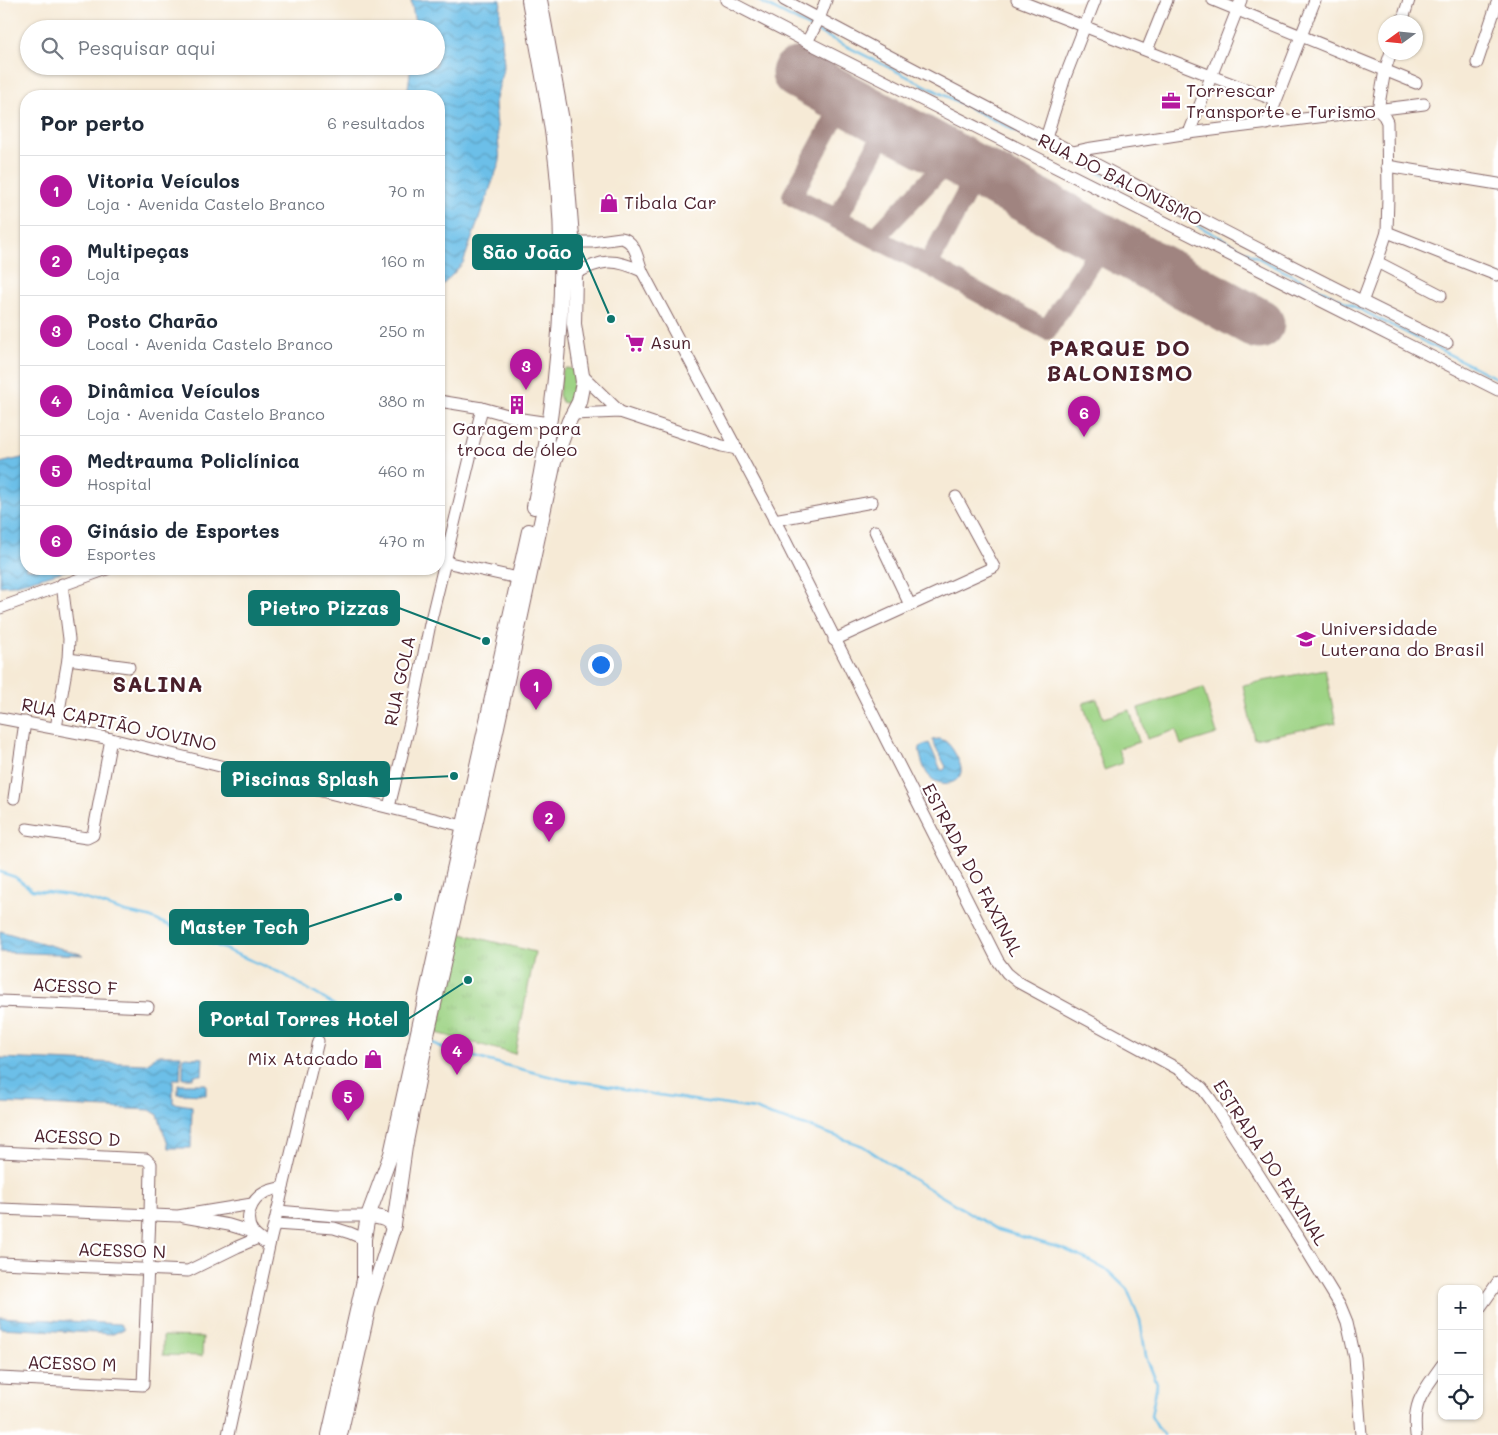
<!DOCTYPE html>
<html lang="pt">
<meta charset="utf-8">
<style>
:root{--surface:#fff;--page:#f2f2f3;--text:#1f2937;--muted:#747a83;--line:#e0e1e3;--accent:#b5179e}
body{margin:0;font-family:Mali,sans-serif;background:var(--page);color:var(--text)}
.controls{position:absolute;right:15px;bottom:15px;display:grid;overflow:hidden;border-radius:10px;box-shadow:0 1px 4px #0004}
.controls button{width:45px;height:45px;display:grid;place-items:center;padding:0;border:0;border-bottom:1px solid var(--line);background:var(--surface);color:var(--text);font:25px sans-serif}
.compass{position:absolute;left:1378px;top:15px;width:45px;height:45px;border-radius:50%;background:var(--surface);box-shadow:0 1px 4px #0004;rotate:255deg}
.you{position:absolute;left:600px;top:664px;width:18px;height:18px;margin:-12px;border:4px solid #fff;border-radius:50%;background:#1a73e8;box-shadow:0 0 0 8px #1a73e833}
.badge{display:grid;place-items:center;width:32px;height:32px;border-radius:50%;background:var(--accent);color:#fff;font-size:16px;font-weight:700}
.pin{position:absolute;translate:-50% -41px;filter:drop-shadow(0 1px 2px #0008)}
.pin::after{content:'';position:absolute;top:26px;width:18px;height:15px;background:inherit;clip-path:polygon(0 0,100% 0,50% 100%)}
.list{margin:0;padding:0;list-style:none}
h2{display:flex;justify-content:space-between;align-items:center;height:65px;margin:0;padding:0 20px;font-size:21px}
h2 small{font-size:16px;font-weight:400;color:var(--muted)}
.list li{display:grid;grid-template-columns:32px 1fr auto;gap:15px;align-items:center;box-sizing:border-box;height:70px;padding:0 20px;border-top:1px solid var(--line)}
.list b{display:block;font-size:19px;white-space:nowrap}
.list p{margin:0;font-size:16px;white-space:nowrap;color:var(--muted)}
.list em{font-size:16px;font-style:normal;color:var(--muted)}
.icon{flex:none;width:28px;height:28px;fill:none;stroke:currentColor;stroke-width:2;stroke-linecap:round;stroke-linejoin:round}
.map{position:relative;flex:none;width:1498px;height:1435px;overflow:hidden}
.search{position:absolute;background:var(--surface);box-shadow:0 1px 4px #0004;left:20px;top:20px;width:425px;height:55px;display:flex;align-items:center;gap:12px;box-sizing:border-box;padding:0 18px;border-radius:28px;color:var(--muted);font-size:19px}
.panel{position:absolute;background:var(--surface);box-shadow:0 1px 4px #0004;left:20px;top:90px;width:425px;height:485px;border-radius:20px}
.map>svg:first-child{display:block}
.grass{fill:#9dd384;stroke:#747958}
.park{fill:url(#park-tufts);stroke:#747958}
.water{fill:url(#water-waves);stroke:#5b6f8a}
.lines{fill:none;stroke-linecap:round;stroke-linejoin:round}
.stream{stroke:#6cbfe8;stroke-width:2.5}
.taxiway{stroke:#a08480;stroke-width:20}
.runway{stroke:#a08480;stroke-width:51}
.minor-casing{stroke:#866667;stroke-width:13}
.major-casing{stroke:#866667;stroke-width:16}
.minor{stroke:#fff;stroke-width:11}
.major{stroke:#fff;stroke-width:14}
.labels{text-anchor:middle;stroke-width:4.5;stroke-linejoin:round;paint-order:stroke}
.poi-label{font-size:18px;fill:#4a1f2b;stroke:#fff;text-anchor:start}
.street-label{font-size:18px;fill:#4a1f2b;stroke:#fff}
.district-label{font-size:22px;font-weight:bold;letter-spacing:1px;fill:#4a1f2b;stroke:#fff}
.leader{fill:none;stroke:#0f766e;stroke-width:2}
.callout-dot{fill:#0f766e;stroke:#fff;stroke-width:2}
.callout{fill:#0f766e;stroke:#0f766e;stroke-width:2}
.callout-label{font-size:19px;text-anchor:middle;font-weight:bold;fill:#fff}
</style>
<div class="map">
<svg width="1498" height="1435" viewBox="0 0 1498 1435">
<defs>
<pattern id="park-tufts" width="24" height="20" patternUnits="userSpaceOnUse" patternTransform="scale(1.25)"><rect width="24" height="20" fill="#9dd384"/><path d="M3 7l-1-3M5 7V3M7 7l1-3M15 17l-1-3M17 17v-4M19 17l1-3" fill="none" stroke="#89b572"/></pattern>
<pattern id="water-waves" width="16" height="10" patternUnits="userSpaceOnUse" patternTransform="scale(1.25)"><rect width="16" height="10" fill="#6cbfe8"/><path d="M0 5q4-4 8 0t8 0" fill="none" stroke="#5b9bbc"/></pattern>
</defs>
<rect width="100%" height="100%" fill="#fff"/>
<filter id="ink" filterUnits="userSpaceOnUse"><feTurbulence type="fractalNoise" baseFrequency=".02" numOctaves="2"/><feDisplacementMap in="SourceGraphic" scale="10" xChannelSelector="R" yChannelSelector="G"/><feConvolveMatrix kernelMatrix="1 2 1 2 8 2 1 2 1" color-interpolation-filters="sRGB"/></filter>
<filter id="wash" filterUnits="userSpaceOnUse"><feTurbulence type="fractalNoise" baseFrequency=".0096" numOctaves="4" result="noise"/><feDisplacementMap in="SourceGraphic" scale="20" xChannelSelector="R" yChannelSelector="G"/><feGaussianBlur stdDeviation="1.12" result="paint"/><feColorMatrix in="noise" values="0 0 0 0 0 0 0 0 0 0 0 0 0 0 0 0 0 1.4 0 .05"/><feComposite in="paint" operator="in"/></filter>
<g filter="url(#wash)">
<rect width="100%" height="100%" fill="#f6ead6"/>
<!-- grass -->
<g class="grass">
<path d="M566,368l6,1 4,5c0,10 1,23 -7,30l-7,-2 -3,-7 3,-24z"/>
<path d="M1325,669l11,54 -82,16 -11,-54z"/>
<path d="M1203,688l14,46 -36,11 -5,-15 -29,9 -9,-31z"/>
<path d="M1097,699l6,19 27,-8 9,32 -21,7 5,14 -19,7 -21,-67z"/>
<path d="M163,1336l40,1 -1,19 -39,-1z"/>
</g>
<!-- park -->
<path class="park" d="M458,933l77,19 -20,102 -78,-21z"/>
<!-- water -->
<g class="water">
<path d="M411,0h90l-1,16 4,49 -9,38 5,58 -37,102 -24,26v-193h-32l4,-30h25v-37h-20z"/>
<path d="M26,457v112h46l-58,16 -14,1v-123z"/>
<path d="M938,739c7,0 11,5 15,11 3,5 9,15 8,22 -3,15 -24,14 -32,4 -6,-7 -8,-18 -10,-26l2,-4 8,-3 12,27h3l2,-3 -14,-27z"/>
<path d="M0,931l84,24 -84,-3z"/>
<path d="M156,1055h25l-1,24h-7v24l19,3 -1,42h-22l-11,-33 -8,-5 -150,-7v-45l146,6 6,-4z"/>
<path d="M183,1057l20,1 -1,17h-8v3h-11z"/>
<path d="M178,1084h28v11l-28,-1z"/>
<path d="M0,1317l120,7 4,5 -11,5 -113,-6z"/>
</g>
<g class="lines">
<!-- stream -->
<g class="stream">
<path d="M757,0l54,28"/>
<path d="M816,31l276,138 172,92 234,118"/>
<path d="M0,872l15,5 17,13 37,5 27,7 29,10 24,5 134,57 71,43 57,17"/>
<path d="M433,1043l17,8 114,29 34,4 47,9 110,16 17,7 38,11 53,19 45,30 90,54 66,19 26,12 18,10 19,18 13,31 6,36 11,28 -6,32 7,12 6,7"/>
</g>
<!-- taxiway -->
<g class="taxiway">
<path d="M845,99l-53,97 136,69 119,65 58,-90"/>
<path d="M837,219l52,-96"/>
<path d="M875,238l77,-81"/>
<path d="M928,265l50,-94"/>
</g>
<!-- runway -->
<path class="runway" d="M797,73l462,251"/>
</g>
</g>
<g filter="url(#ink)">
<g class="lines">
<!-- minor casing -->
<g class="minor-casing">
<g id="minor">
<path d="M726,0l81,42 691,348"/>
<path d="M784,0c113,61 228,120 342,180 106,55 212,111 321,163"/>
<path d="M1017,0l194,76 64,24"/>
<path d="M1213,0l203,83"/>
<path d="M1402,22l7,-22"/>
<path d="M807,42l12,-23 7,-19"/>
<path d="M1147,50l20,-50"/>
<path d="M1477,63l21,-63"/>
<path d="M1378,110l7,-40 6,-18"/>
<path d="M1267,124l48,-124"/>
<path d="M1189,133l52,-133"/>
<path d="M1046,138l19,-61 30,-77"/>
<path d="M1073,152l13,-3 103,-16 235,-29"/>
<path d="M1387,166l111,18"/>
<path d="M1387,232l109,43"/>
<path d="M573,242h19l29,-4c14,2 17,22 21,33l140,263 216,427 9,12 11,9 162,88 22,18 9,12 87,136 42,69 7,17 8,36 6,77"/>
<path d="M1377,262l64,33"/>
<path d="M575,274c27,-15 39,-16 67,-3"/>
<path d="M1362,302l15,-40 10,-30 1,-36 -1,-74 -3,-6 -6,-6"/>
<path d="M583,376l37,36"/>
<path d="M439,401l43,7 40,11 27,4"/>
<path d="M573,414l47,-2 102,34 15,3"/>
<path d="M774,520l98,-18"/>
<path d="M875,531l35,74"/>
<path d="M445,562l73,16"/>
<path d="M0,608l107,-39"/>
<path d="M834,640l160,-73 -38,-70"/>
<path d="M68,659l61,8"/>
<path d="M0,718l111,21 352,87"/>
<path d="M56,728l12,-69 1,-20 -7,-55"/>
<path d="M14,798l11,-76"/>
<path d="M389,807l21,-85 20,-98 52,-216"/>
<path d="M27,829l60,9 6,-3 18,-96"/>
<path d="M0,1001l148,6"/>
<path d="M0,1152l146,7 5,5 -1,52 -7,169 -143,-7"/>
<path d="M0,1209l178,7 74,-12"/>
<path d="M278,1211l58,5h32"/>
<path d="M184,1217l45,8 23,7"/>
<path d="M275,1224l59,4 16,5 14,6"/>
<path d="M264,1242c-4,-3 -9,-6 -12,-11 -8,-13 -1,-31 12,-38 5,-3 12,-4 19,-6"/>
<path d="M0,1263l188,8 49,-24 21,-9"/>
<path d="M1479,1309l19,-27"/>
<path d="M228,1435l41,-189 49,-205"/>
<path d="M1416,1435c-4,-34 8,-44 26,-70"/>
</g>
</g>
<!-- major casing -->
<g class="major-casing">
<g id="major">
<path d="M529,0c11,61 24,122 29,183 9,108 -1,218 -24,324"/>
<path d="M368,1216c11,1 23,2 25,14"/>
<path d="M329,1435l35,-155v-41l4,-23 23,-62 138,-623"/>
<path d="M340,1435l29,-130 25,-80 11,-78 22,-112 65,-285 62,-288 15,-41 10,-19 4,-20 -9,-58 1,-50 -12,-148 -23,-126"/>
</g>
</g>
<!-- minor -->
<use href="#minor" class="minor"/>
<!-- major -->
<use href="#major" class="major"/>
</g>
</g>
<!-- icons -->
<defs>
<g id="office-bare" transform="scale(1.5)"><path d="M-6-3h4V-5.5h4V-3h4V5H-6ZM-1-4.5V-3h2v-1.5ZM-6 0V1H6V0Z" fill="#b5179e" stroke="#fff" stroke-width="2.5" paint-order="stroke"/></g>
<g id="shop-bare" transform="scale(1.5)"><path d="M-5-2.5h2.3a2.7 3.5 0 0 1 5.4 0H5L5.5 6h-11ZM-1.5-2.5h3a1.5 2.3 0 0 0-3 0Z" fill="#b5179e" stroke="#fff" stroke-width="2.5" paint-order="stroke"/></g>
<g id="supermarket-bare" transform="scale(1.5)"><path d="M-6-5.5h2.5l.6 2H6L4.5 2H-2.5L-4.4-4H-6ZM-1.5 3.2a1.3 1.3 0 1 0 .1 0ZM3 3.2a1.3 1.3 0 1 0 .1 0Z" fill="#b5179e" stroke="#fff" stroke-width="2.5" paint-order="stroke"/></g>
<g id="building-bare" transform="scale(1.5)"><path d="M-4-6H4V6H1V3H-1V6H-4ZM-2.5-4.3h1.7v1.8h-1.7ZM.8-4.3h1.7v1.8H.8ZM-2.5-1h1.7V.8h-1.7ZM.8-1h1.7V.8H.8Z" fill="#b5179e" stroke="#fff" stroke-width="2.5" paint-order="stroke"/></g>
<g id="university-bare" transform="scale(1.5)"><path d="M0-5L7-2L0 1L-7-2ZM-4 1L0 2.5L4 1V4Q0 6-4 4Z" fill="#b5179e" stroke="#fff" stroke-width="2.5" paint-order="stroke"/></g>
</defs>
<g fill-rule="evenodd">
<use href="#office-bare" x="1171" y="101"/>
<use href="#shop-bare" x="609" y="203"/>
<use href="#supermarket-bare" x="635" y="343"/>
<use href="#building-bare" x="517" y="405"/>
<use href="#university-bare" x="1306" y="639"/>
<use href="#shop-bare" x="373" y="1059"/>
</g>
<g class="labels">
<!-- poi labels -->
<g class="poi-label">
<text x="1186" y="97">Torrescar<tspan x="1186" dy="21">Transporte e Turismo</tspan></text>
<text x="624" y="209">Tibala Car</text>
<text x="650" y="349">Asun</text>
<text x="517" y="435" text-anchor="middle">Garagem para<tspan x="517" dy="21">troca de óleo</tspan></text>
<text x="1321" y="635">Universidade<tspan x="1321" dy="21">Luterana do Brasil</tspan></text>
<text x="358" y="1065" text-anchor="end">Mix Atacado</text>
</g>
<!-- street labels -->
<g class="street-label">
<text transform="translate(1120 180) rotate(27)" y="6">RUA DO BALONISMO</text>
<text transform="translate(400 681) rotate(-78)" y="6">RUA GOLA</text>
<text transform="translate(119 725) rotate(12)" y="6">RUA CAPITÃO JOVINO</text>
<text transform="translate(972 870) rotate(62)" y="6">ESTRADA DO FAXINAL</text>
<text transform="translate(75 987) rotate(3)" y="6">ACESSO F</text>
<text transform="translate(77 1138) rotate(3)" y="6">ACESSO D</text>
<text transform="translate(1270 1163) rotate(57)" y="6">ESTRADA DO FAXINAL</text>
<text transform="translate(122 1251) rotate(2)" y="6">ACESSO N</text>
<text transform="translate(72 1364) rotate(2)" y="6">ACESSO M</text>
</g>
<!-- district labels -->
<g class="district-label">
<text x="1120" y="356">PARQUE DO<tspan x="1120" dy="25">BALONISMO</tspan></text>
<text x="158" y="692">SALINA</text>
</g>
</g>
<!-- callouts -->
<path class="leader" d="M611 319L582 252M486 641L399 608M454 776L389 779M398 897L308 927M468 980L408 1019"/>
<g class="callout-dot">
<circle cx="611" cy="319" r="5"/>
<circle cx="486" cy="641" r="5"/>
<circle cx="454" cy="776" r="5"/>
<circle cx="398" cy="897" r="5"/>
<circle cx="468" cy="980" r="5"/>
</g>
<g class="callout">
<rect x="473" y="235" width="109" height="34" rx="5"/>
<rect x="249" y="591" width="150" height="34" rx="5"/>
<rect x="222" y="762" width="167" height="34" rx="5"/>
<rect x="170" y="910" width="138" height="34" rx="5"/>
<rect x="200" y="1002" width="208" height="34" rx="5"/>
</g>
<g class="callout-label">
<text x="527" y="259">São João</text>
<text x="324" y="615">Pietro Pizzas</text>
<text x="305" y="786">Piscinas Splash</text>
<text x="239" y="934">Master Tech</text>
<text x="304" y="1026">Portal Torres Hotel</text>
</g>
</svg>
<div class="controls">
<button>+</button>
<button>−</button>
<button><svg class="icon" aria-label="locate" viewBox="0 0 24 24"><circle cx="12" cy="12" r="6"/><path d="M12 2v4M12 18v4M2 12h4M18 12h4"/></svg></button>
</div>
<svg class="compass" viewBox="-18 -18 36 36"><path d="M0-13l5 13h-10z" fill="#e53935"/><path d="M0 13l5-13h-10z" fill="#747a83"/></svg>
<div class="you"></div>
<div class="pin badge" style="left:536px;top:710px">1</div>
<div class="pin badge" style="left:549px;top:842px">2</div>
<div class="pin badge" style="left:526px;top:390px">3</div>
<div class="pin badge" style="left:457px;top:1075px">4</div>
<div class="pin badge" style="left:348px;top:1121px">5</div>
<div class="pin badge" style="left:1084px;top:437px">6</div>
<div class="search"><svg class="icon" aria-label="search" viewBox="0 0 24 24"><circle cx="10" cy="10" r="6"/><path d="M15 15l6 6"/></svg>Pesquisar aqui</div>
<section class="panel">
<h2>Por perto<small>6 resultados</small></h2>
<ul class="list">
<li><span class="badge">1</span><div><b>Vitoria Veículos</b><p>Loja · Avenida Castelo Branco</p></div><em>70 m</em></li>
<li><span class="badge">2</span><div><b>Multipeças</b><p>Loja</p></div><em>160 m</em></li>
<li><span class="badge">3</span><div><b>Posto Charão</b><p>Local · Avenida Castelo Branco</p></div><em>250 m</em></li>
<li><span class="badge">4</span><div><b>Dinâmica Veículos</b><p>Loja · Avenida Castelo Branco</p></div><em>380 m</em></li>
<li><span class="badge">5</span><div><b>Medtrauma Policlínica</b><p>Hospital</p></div><em>460 m</em></li>
<li><span class="badge">6</span><div><b>Ginásio de Esportes</b><p>Esportes</p></div><em>470 m</em></li>
</ul>
</section>
</div>
